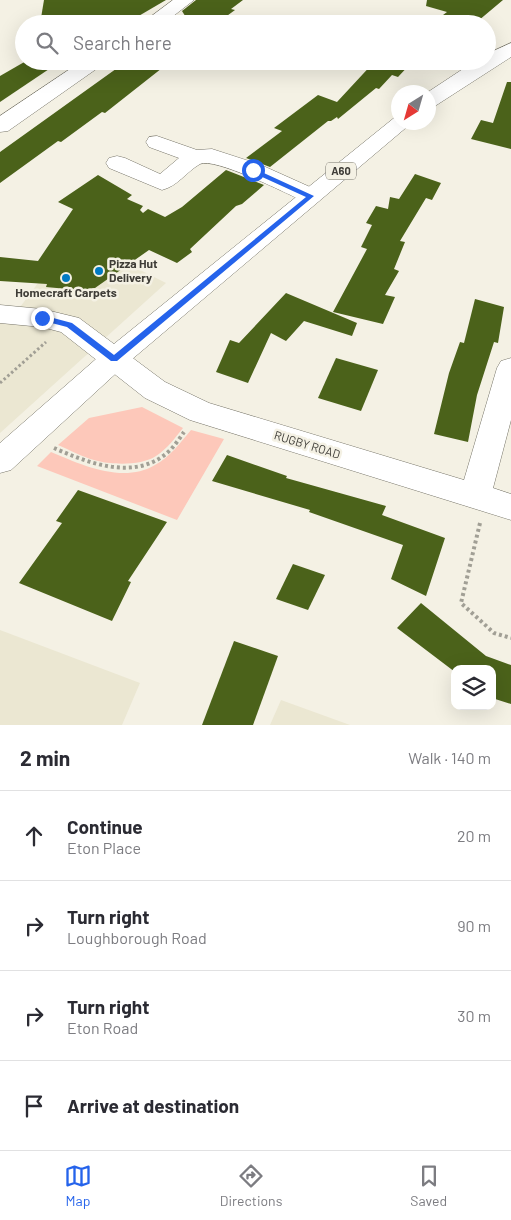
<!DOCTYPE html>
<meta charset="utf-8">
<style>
:root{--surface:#fff;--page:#f2f2f3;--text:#2b2b33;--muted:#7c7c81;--line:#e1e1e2;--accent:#2563eb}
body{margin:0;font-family:Barlow,sans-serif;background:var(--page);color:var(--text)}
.controls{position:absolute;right:15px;bottom:15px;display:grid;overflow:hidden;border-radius:10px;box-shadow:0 5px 20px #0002}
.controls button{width:45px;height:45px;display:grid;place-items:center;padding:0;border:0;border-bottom:1px solid var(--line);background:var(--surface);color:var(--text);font:25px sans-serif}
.compass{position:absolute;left:391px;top:85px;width:45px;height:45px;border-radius:50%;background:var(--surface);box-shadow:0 5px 20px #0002;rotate:217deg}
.stop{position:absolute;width:15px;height:15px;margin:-11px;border:4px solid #2563eb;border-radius:50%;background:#fff}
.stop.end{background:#2563eb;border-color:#fff;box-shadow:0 1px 5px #0008}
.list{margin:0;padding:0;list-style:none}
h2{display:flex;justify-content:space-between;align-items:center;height:65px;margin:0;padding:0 20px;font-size:21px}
h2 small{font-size:16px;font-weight:400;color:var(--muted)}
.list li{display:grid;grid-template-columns:32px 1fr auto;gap:15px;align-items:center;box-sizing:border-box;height:90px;padding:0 20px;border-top:1px solid var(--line)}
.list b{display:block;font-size:19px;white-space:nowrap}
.list p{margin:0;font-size:16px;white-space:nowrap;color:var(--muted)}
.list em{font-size:16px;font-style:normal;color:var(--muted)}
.icon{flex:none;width:28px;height:28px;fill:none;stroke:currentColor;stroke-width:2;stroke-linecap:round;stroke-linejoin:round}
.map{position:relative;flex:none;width:511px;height:725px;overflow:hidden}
.search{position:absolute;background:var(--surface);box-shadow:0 5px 20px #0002;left:15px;right:15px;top:15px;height:55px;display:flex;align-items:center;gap:12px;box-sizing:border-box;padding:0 18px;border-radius:28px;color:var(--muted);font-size:19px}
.sheet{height:425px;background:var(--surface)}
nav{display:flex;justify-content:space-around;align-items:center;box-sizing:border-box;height:70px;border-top:1px solid var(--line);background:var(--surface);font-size:14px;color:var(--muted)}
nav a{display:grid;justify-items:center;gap:2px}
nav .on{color:var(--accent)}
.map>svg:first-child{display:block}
.built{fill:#ebe7d2}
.green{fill:#fdc8ba}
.building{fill:#4b621a}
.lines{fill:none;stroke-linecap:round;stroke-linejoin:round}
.minor-casing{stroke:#767468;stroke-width:1}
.major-casing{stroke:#767468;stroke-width:1}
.path-far1{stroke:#a19f95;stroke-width:3;stroke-dasharray:2.5 2.5;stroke-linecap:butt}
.path{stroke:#a19f95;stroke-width:4;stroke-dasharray:3 3;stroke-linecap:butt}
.minor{fill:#fff;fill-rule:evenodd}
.major{fill:#fff;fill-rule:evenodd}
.route{fill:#2563eb}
.poi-dot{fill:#017ac3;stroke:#f4f1e4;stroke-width:2}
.labels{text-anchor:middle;stroke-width:5;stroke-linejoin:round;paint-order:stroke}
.shield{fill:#f4f1e4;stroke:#75726b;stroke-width:1}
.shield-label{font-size:11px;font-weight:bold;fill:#3e3c37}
.poi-label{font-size:12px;font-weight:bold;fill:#3e3c37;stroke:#f4f1e4;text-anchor:start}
.street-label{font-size:12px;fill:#3e3c37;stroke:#f4f1e4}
</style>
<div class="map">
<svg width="511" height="725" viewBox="0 0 511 725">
<rect width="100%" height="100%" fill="#f4f1e4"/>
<!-- built -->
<g class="built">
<path d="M73,236l93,47 -166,150v-112l9,1z"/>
<path d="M0,630l140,53 -18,42h-122z"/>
<path d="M281,700l69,25h-80z"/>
</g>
<!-- green -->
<g class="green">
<path d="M142,407l41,21c-8,10 -16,21 -27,28 -15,10 -45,9 -62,4 -12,-3 -24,-10 -36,-15l31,-27z"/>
<path d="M191,430l33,9 -47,81 -140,-54 14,-14c31,13 72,32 104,13 15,-8 25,-22 36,-35z"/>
</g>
<!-- building -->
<g class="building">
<path d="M44,0h122l-41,24h-69l-15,-6z"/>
<path d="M196,0h47l-12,9 4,1 -15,11 3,1 -2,2h-40l6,-5 -5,-8z"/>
<path d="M427,0h76l-25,21 -3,-1 -5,4h-39l16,-12 -21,-6z"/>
<path d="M26,61h35l-61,41v-26z"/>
<path d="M127,61h44l-66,52 -3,-1 -41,30 -3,-1 -58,42v-31z"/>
<path d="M375,61h42l-5,1 -14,15 -6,-2 -13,14 -3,-1 -38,31 -1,-2 -6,4h-3l-58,46 -24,-9 36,-27 -8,-3 44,-33 19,7z"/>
<path d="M507,82h4v67l-40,-10 10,-19 12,3z"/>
<path d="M226,170l38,15 -22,19 -6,2 -46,43 2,3 -15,11 -28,-13 -54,38 -8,1 -9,1 -32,-3 1,-3 -47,-3v-24l38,4 35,-52 -15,-7 40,-27 34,20 -5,4 16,7 -3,4 3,3 5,-4 17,8 17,-10z"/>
<path d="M415,174l26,9 -9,17 -6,-2 -26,43 5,1 -11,27 5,2 -14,24 10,2 -12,27 -50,-12 34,-63 -6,-2 11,-22 -6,-2 10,-17 12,3 2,-12 9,2z"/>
<path d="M286,293l71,30 -5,13 -48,-15 -18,20 -15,-8 -23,50 -32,-11 14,-32 9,3z"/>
<path d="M475,299l29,8 -6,36 -4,-1 -17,53 -9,47 -34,-8 15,-61 11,-31 4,1z"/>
<path d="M336,358l42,12 -17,41 -43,-13z"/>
<path d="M227,455l60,21 -1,2 100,28 -4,9 63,23 -19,58 -35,-17 12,-34 -94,-33 1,-2 -98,-29z"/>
<path d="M78,490l89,32 -39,59 3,1 -19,39 -93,-38 43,-60 -6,-2z"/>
<path d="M293,564l32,11 -17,35 -32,-11z"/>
<path d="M421,603l65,53 25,9v39l-19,-6v-29h-37v3l-58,-44z"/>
<path d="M234,641l44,15 -25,69h-51z"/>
</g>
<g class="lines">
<!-- minor casing -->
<g class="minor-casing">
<g id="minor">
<path d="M173,0h21l-31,24h-22z"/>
<path d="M82,61h23l-3,4 -94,66 -8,1v-16z"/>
<path d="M157,136l40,14 15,-1 49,16 58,26 4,5 -4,5 -8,2 -8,-2c-17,-8 -89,-44 -103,-37 -14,8 -22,22 -38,26l-53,-22 -3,-5 3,-5 8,-2 8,2 35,16 19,-16 -30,-11 -3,-5 3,-5z"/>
<path d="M0,305l42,4 37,9 86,64 44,21 255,77 33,-112 4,-7 10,-3v62l-18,68 18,6v26l-321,-100 -45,-22 -84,-66 -19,-5 -42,-4z"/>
</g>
</g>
<!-- major casing -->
<g class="major-casing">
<g id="major">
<path d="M511,43v14l-76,49 -7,2v-16l47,-31h12v-7z"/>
<path d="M398,116v6h13l-3,4 -284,240 -113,104 -11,3v-30l104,-91 290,-234z"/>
</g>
</g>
<!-- path-far1 -->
<path class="path-far1" d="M0,383l46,-41"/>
<!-- path -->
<g class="path">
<path d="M54,448c34,15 80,33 113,5 7,-6 12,-14 17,-21"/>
<path d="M480,523l-19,80 33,30 17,5"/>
</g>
<!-- minor -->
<use href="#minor" class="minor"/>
<!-- major -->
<use href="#major" class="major"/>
</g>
<!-- route -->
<path class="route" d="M253,168l61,28 -197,165h-6l-44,-34 -27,-7 -2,-2 4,-3 30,8 42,32 192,-158 -55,-25 -1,-2z"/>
<!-- markers -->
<g class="poi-dot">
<circle cx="99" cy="271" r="5"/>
<circle cx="66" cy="278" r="5"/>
</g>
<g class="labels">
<!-- shield labels -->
<rect class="shield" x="326" y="162.5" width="30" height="17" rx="4"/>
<g class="shield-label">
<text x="341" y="175">A60</text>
</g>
<!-- poi labels -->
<g class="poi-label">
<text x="109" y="268">Pizza Hut<tspan x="109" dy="14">Delivery</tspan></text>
<text x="66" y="297" text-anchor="middle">Homecraft Carpets</text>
</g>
<!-- street labels -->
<g class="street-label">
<text transform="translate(307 445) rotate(17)" y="4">RUGBY ROAD</text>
</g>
</g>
</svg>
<div class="controls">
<button><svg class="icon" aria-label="layers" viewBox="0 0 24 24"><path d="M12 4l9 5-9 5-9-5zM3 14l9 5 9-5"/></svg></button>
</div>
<svg class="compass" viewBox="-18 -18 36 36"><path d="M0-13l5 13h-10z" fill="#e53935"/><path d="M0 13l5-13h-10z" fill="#7c7c81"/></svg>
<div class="stop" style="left:253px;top:170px"></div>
<div class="stop end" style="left:42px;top:318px"></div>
<div class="search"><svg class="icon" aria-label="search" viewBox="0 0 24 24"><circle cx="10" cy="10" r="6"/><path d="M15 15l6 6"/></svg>Search here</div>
</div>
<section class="sheet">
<h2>2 min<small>Walk · 140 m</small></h2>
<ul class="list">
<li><svg class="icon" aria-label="ahead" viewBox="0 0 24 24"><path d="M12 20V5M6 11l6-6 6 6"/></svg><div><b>Continue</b><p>Eton Place</p></div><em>20 m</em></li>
<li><svg class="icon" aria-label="right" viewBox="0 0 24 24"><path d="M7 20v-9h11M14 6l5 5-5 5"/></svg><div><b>Turn right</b><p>Loughborough Road</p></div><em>90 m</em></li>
<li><svg class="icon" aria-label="right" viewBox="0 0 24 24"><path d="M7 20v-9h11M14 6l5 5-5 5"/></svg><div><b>Turn right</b><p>Eton Road</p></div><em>30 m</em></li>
<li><svg class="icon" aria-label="arrive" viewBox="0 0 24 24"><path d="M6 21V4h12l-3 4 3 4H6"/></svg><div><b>Arrive at destination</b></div></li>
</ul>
</section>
<nav>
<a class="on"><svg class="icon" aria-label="map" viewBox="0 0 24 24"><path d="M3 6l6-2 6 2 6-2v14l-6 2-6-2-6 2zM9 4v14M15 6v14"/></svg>Map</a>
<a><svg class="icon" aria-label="directions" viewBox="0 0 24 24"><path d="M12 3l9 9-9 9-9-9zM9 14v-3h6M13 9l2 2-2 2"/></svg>Directions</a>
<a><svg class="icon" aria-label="saved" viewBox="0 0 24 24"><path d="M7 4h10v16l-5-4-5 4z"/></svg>Saved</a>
</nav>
